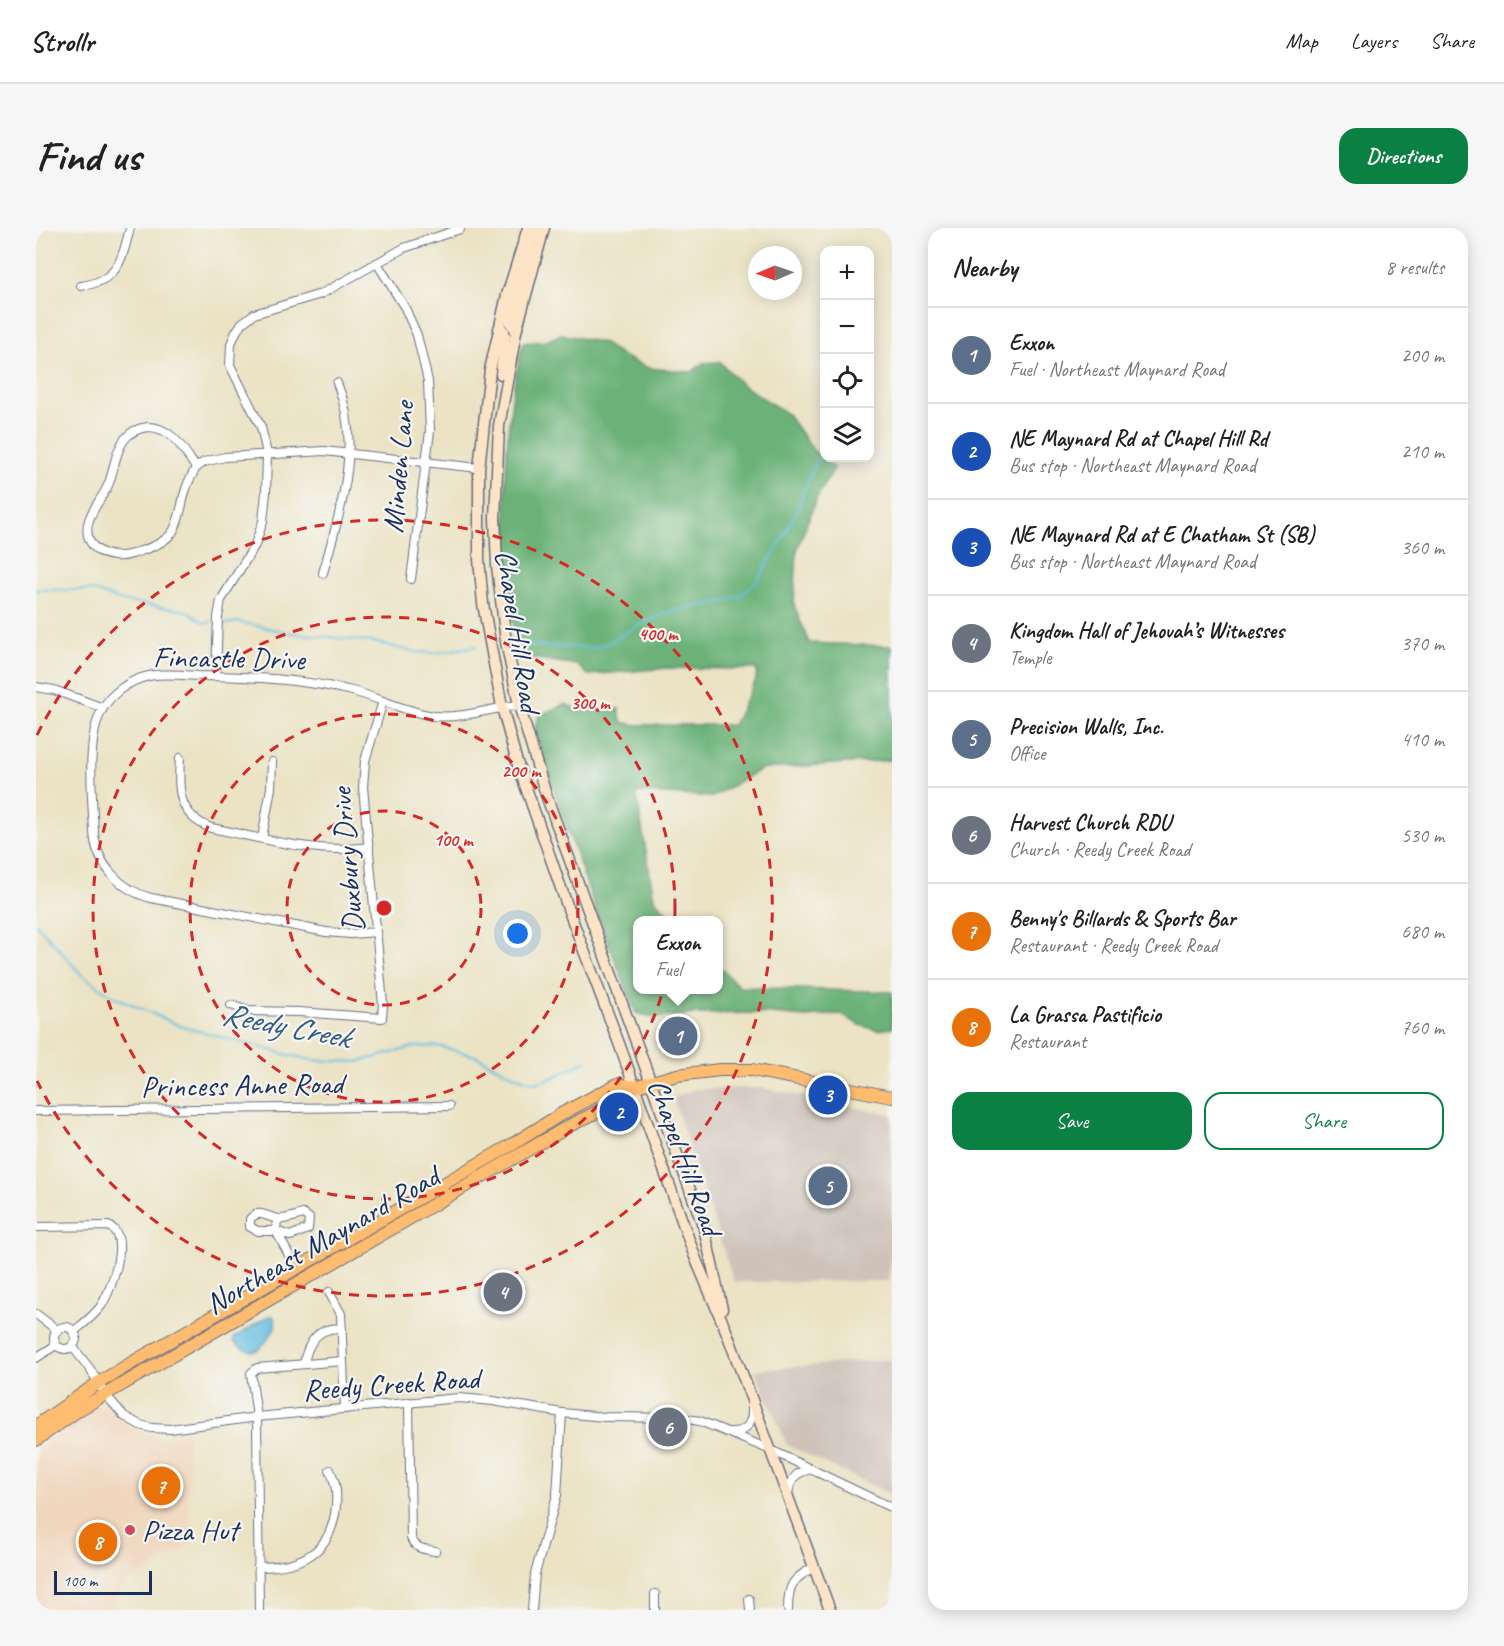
<!DOCTYPE html>
<meta charset="utf-8">
<style>
:root{--surface:#fff;--page:#f6f6f6;--text:#222;--muted:#767676;--line:#e0e0e0;--accent:#0b8043}
body{margin:0;font-family:Caveat,sans-serif;background:var(--page);color:var(--text)}
.controls{position:absolute;right:18px;top:18px;display:grid;overflow:hidden;border-radius:12px;box-shadow:0 3px 15px #0003}
.controls button{width:54px;height:54px;display:grid;place-items:center;padding:0;border:0;border-bottom:2px solid var(--line);background:var(--surface);color:var(--text);font:30px sans-serif}
.compass{position:absolute;left:712px;top:18px;width:54px;height:54px;border-radius:50%;background:var(--surface);box-shadow:0 3px 15px #0003;rotate:268deg}
.scale{position:absolute;left:18px;bottom:15px;width:98px;box-sizing:border-box;padding-left:6px;border:3px solid #1b2f5e;border-top:0;font-size:16px;line-height:21px;white-space:nowrap;color:#1b2f5e;-webkit-text-stroke:4px #f6f6f2;paint-order:stroke}
.you{position:absolute;left:482px;top:706px;width:21px;height:21px;margin:-15px;border:4px solid #fff;border-radius:50%;background:#1a73e8;box-shadow:0 0 0 9px #1a73e833}
.badge{display:grid;place-items:center;width:39px;height:39px;border-radius:50%;background:var(--accent);color:#fff;font-size:20px;font-weight:700}
.pin{position:absolute;translate:-50% -50%;border:3px solid #fff;box-shadow:0 2px 6px #0006}
.popup{position:absolute;left:597px;top:688px;width:90px;height:78px;box-sizing:border-box;display:grid;place-content:center;border-radius:12px;background:var(--surface);filter:drop-shadow(0 2px 4px #0005);font-size:20px;white-space:nowrap;color:var(--muted)}
.popup b{font-size:22px;color:var(--text)}
.popup::after{content:'';position:absolute;left:50%;top:100%;margin-left:-12px;border:12px solid transparent;border-top-color:var(--surface)}
.list{margin:0;padding:0;list-style:none}
h2{display:flex;justify-content:space-between;align-items:center;height:78px;margin:0;padding:0 24px;font-size:26px}
h2 small{font-size:20px;font-weight:400;color:var(--muted)}
.list li{display:grid;grid-template-columns:39px 1fr auto;gap:18px;align-items:center;box-sizing:border-box;height:96px;padding:0 24px;border-top:2px solid var(--line)}
.list b{display:block;font-size:22px;white-space:nowrap}
.list p{margin:0;font-size:20px;white-space:nowrap;color:var(--muted)}
.list em{font-size:20px;font-style:normal;color:var(--muted)}
.actions{display:flex;gap:12px;padding:18px 24px}
.actions a{flex:1;padding:14px 0;border:2px solid var(--accent);border-radius:18px;text-align:center;font-size:21px;color:var(--accent)}
.actions .main{background:var(--accent);color:#fff}
.icon{flex:none;width:33px;height:33px;fill:none;stroke:currentColor;stroke-width:2;stroke-linecap:round;stroke-linejoin:round}
.map{position:relative;flex:none;width:856px;height:1382px;overflow:hidden;border-radius:18px}
header{display:flex;align-items:center;gap:36px;box-sizing:border-box;height:84px;padding:0 30px;background:var(--surface);border-bottom:2px solid var(--line)}
header strong{font-size:28px}
nav{display:flex;gap:33px;margin-inline-start:auto;font-size:21px}
.intro{display:flex;align-items:center;justify-content:space-between;box-sizing:border-box;height:144px;padding:0 36px}
h1{margin:0;font-size:42px}
.button{padding:15px 27px;border-radius:18px;background:var(--accent);color:#fff;font-size:21px;font-weight:700}
main{display:flex;gap:36px;padding:0 36px}
aside{flex:1;background:var(--surface);border-radius:18px;box-shadow:0 3px 15px #0003}
.map>svg:first-child{display:block}
.built{fill:#f0d6bc}
.industrial{fill:#cec2b9}
.forest{fill:#6cb278;stroke:#44706b;stroke-width:1.5}
.water{fill:#61bddf;stroke:#3e769e;stroke-width:1.5}
.lines{fill:none;stroke-linecap:round;stroke-linejoin:round}
.stream{stroke:#61bddf;stroke-width:2}
.street-casing{stroke:#646e82;stroke-width:10}
.secondary-casing{stroke:#646e82;stroke-width:13}
.primary-casing{stroke:#646e82;stroke-width:14}
.street{stroke:#fff;stroke-width:8}
.secondary{stroke:#fee4c6;stroke-width:10}
.primary{stroke:#fdbc70;stroke-width:12}
.ring{fill:none;stroke:#d62828;stroke-width:3;stroke-dasharray:10 8}
.poi-dot{fill:#d1495b;stroke:#f6f6f2;stroke-width:2}
.labels{text-anchor:middle;stroke-width:4.5;stroke-linejoin:round;paint-order:stroke}
.street-label{font-size:30px;fill:#1b2f5e;stroke:#f6f6f2}
.poi-label{font-size:30px;fill:#1b2f5e;stroke:#f6f6f2;text-anchor:start}
.water-label{font-size:32px;font-style:italic;fill:#305a85;stroke:#f6f6f2}
.centre{fill:#d62828;stroke:#f6f6f2;stroke-width:3}
.ring-label{font-size:18px;text-anchor:middle;font-weight:bold;fill:#d62828;stroke:#f6f6f2;stroke-width:4.5;stroke-linejoin:round;paint-order:stroke}
</style>
<header>
<strong>Strollr</strong>
<nav><a>Map</a><a>Layers</a><a>Share</a></nav>
</header>
<div class="intro"><h1>Find us</h1><a class="button">Directions</a></div>
<main>
<div class="map">
<svg width="856" height="1382" viewBox="0 0 856 1382">
<rect width="100%" height="100%" fill="#f6f6f2"/>
<filter id="ink" filterUnits="userSpaceOnUse"><feTurbulence type="fractalNoise" baseFrequency=".0167" numOctaves="2"/><feDisplacementMap in="SourceGraphic" scale="12" xChannelSelector="R" yChannelSelector="G"/><feConvolveMatrix kernelMatrix="1 2 1 2 8 2 1 2 1" color-interpolation-filters="sRGB"/></filter>
<filter id="wash" filterUnits="userSpaceOnUse"><feTurbulence type="fractalNoise" baseFrequency=".008" numOctaves="4" result="noise"/><feDisplacementMap in="SourceGraphic" scale="24" xChannelSelector="R" yChannelSelector="G"/><feGaussianBlur stdDeviation="1.35" result="paint"/><feColorMatrix in="noise" values="0 0 0 0 0 0 0 0 0 0 0 0 0 0 0 0 0 1.4 0 .05"/><feComposite in="paint" operator="in"/></filter>
<g filter="url(#wash)">
<rect width="100%" height="100%" fill="#ebe3c4"/>
<!-- built -->
<path class="built" d="M62,1177l7,1 16,15 23,12 17,4 26,-4 4,111 -65,39 -20,27h-68l-2,-1v-158l49,-39z"/>
<!-- industrial -->
<g class="industrial">
<path d="M728,860l128,27v139l-4,27 -154,1 -61,-184 23,-9z"/>
<path d="M856,1131v136l-105,-50 -32,-75z"/>
</g>
<!-- forest -->
<path class="forest" d="M525,106l42,9 19,13 26,12 44,4 11,-9 17,-1 21,22 46,30 26,36 21,18 -18,31 -19,51 -3,55 15,38 83,3v114l-131,9 -49,28 -76,-5 18,107 20,21h-36v70h80l1,-24 20,21 153,5v36l-14,2 -18,-5 -19,-11 -36,3 -43,-4 -69,1 -38,4 -19,-5 -39,-99 -55,-158 -7,-28 4,-13 27,-11 13,7 40,-2 2,13 14,3h98l23,-45 1,-11 -89,-1 -80,7 -11,-10 -57,-9 -5,-16c-10,-99 -17,-200 8,-297l24,-2z"/>
<!-- water -->
<path class="water" d="M233,1088h4c8,11 -6,23 -13,33 -9,5 -19,-1 -26,-7v-4z"/>
<g class="lines">
<!-- stream -->
<g class="stream">
<path d="M0,362h55l31,11 65,10 18,12 6,-1"/>
<path d="M188,396l15,-2 53,11 81,9 42,10 18,1 43,-7"/>
<path d="M485,417l71,3 15,-4 29,-18 29,-12 26,-7 32,-5 17,-6 16,-14 24,-38 17,-34 15,-40 10,-17"/>
<path d="M0,696l46,51 29,20 69,31 109,29 22,5 47,2 56,-15 24,-1 38,10 41,21 18,6 17,-5 34,-17"/>
</g>
</g>
</g>
<g filter="url(#ink)">
<g class="lines">
<!-- street casing -->
<g class="street-casing">
<g id="street">
<path d="M341,35l28,45 12,27 11,46 2,50 -19,148"/>
<path d="M45,58c37,-5 41,-26 49,-58"/>
<path d="M112,199c24,0 36,23 48,41 -4,7 -8,13 -10,21 -5,14 -5,31 -14,44 -10,12 -26,16 -40,21 -23,8 -52,-6 -43,-34 4,-13 15,-24 20,-37 5,-13 6,-31 15,-43 6,-8 14,-12 24,-13z"/>
<path d="M160,240l8,-6 21,-5 99,-6 155,17"/>
<path d="M287,345c17,-62 40,-128 14,-190"/>
<path d="M180,448l2,-59 3,-17 34,-55 8,-24 3,-28 1,-39 -6,-27 -31,-62 1,-21 5,-12 6,-9 12,-9 67,-20 83,-46 56,-19"/>
<path d="M0,459l18,3 49,18"/>
<path d="M144,530c-2,31 -3,57 31,70 52,10 105,27 158,19"/>
<path d="M226,610l9,-50 1,-26"/>
<path d="M341,704l-26,2 -25,-2 -175,-34c-31,-8 -56,-35 -57,-67 -2,-34 -8,-93 8,-121 9,-17 28,-30 47,-34 16,-3 33,-1 49,0 52,0 104,3 154,15 27,7 54,21 82,25 28,3 58,-8 85,-11"/>
<path d="M195,777l17,6 51,1 83,6 1,-14 -20,-217 2,-26 18,-60"/>
<path d="M0,883l413,-5"/>
<path d="M241,991l-1,12 14,5 18,-7 1,-11 -6,-4c-8,2 -17,6 -25,5 -12,-2 -19,-11 -28,0v8l8,4h18l20,37"/>
<path d="M0,999l72,-1c24,9 3,65 -7,80 -8,11 -18,18 -28,26"/>
<path d="M293,1064l12,22 4,95"/>
<path d="M0,1086l21,16"/>
<circle cx="29" cy="1110" r="11"/>
<path d="M36,1118l18,23 15,25 19,22 16,9 12,3 18,1 87,-12 202,-19 34,3 69,12 43,4 76,1 19,3 71,29 121,58"/>
<path d="M0,1130l20,-13"/>
<path d="M268,1136c3,-20 14,-39 38,-35"/>
<path d="M373,1174l2,136c4,11 13,11 24,13"/>
<path d="M695,1204c16,0 22,-9 21,-25"/>
<path d="M752,1266c2,-15 8,-22 23,-25"/>
<path d="M222,1339c43,0 74,-14 78,-61 1,-14 0,-23 -6,-36"/>
<path d="M619,1366v16"/>
<path d="M713,1371l1,11"/>
<path d="M223,1382l-2,-193 -6,-44 6,-5 86,-7"/>
<path d="M496,1382l3,-36 22,-79 5,-82"/>
<path d="M752,1382c0,-25 4,-31 26,-43"/>
</g>
</g>
<!-- secondary casing -->
<g class="secondary-casing">
<g id="secondary">
<path d="M492,0l-21,67 -17,75 -11,98v91l4,45 19,103 14,52 53,152 51,135 75,211 32,76 103,277"/>
<path d="M508,0l-28,104 -17,94 -4,92 2,48 9,76 13,63 27,90 158,433 18,81"/>
<path d="M463,101l5,2 1,5 -4,38"/>
<path d="M480,102l-5,-7v-9l24,-86"/>
</g>
</g>
<!-- primary casing -->
<g class="primary-casing">
<g id="primary">
<path d="M0,1198l62,-43 42,-25 373,-214 50,-31 55,-29 16,3 43,-12 43,-5h32l140,27"/>
<path d="M0,1212l44,-31 491,-284 54,-27 9,-11"/>
</g>
</g>
<!-- street -->
<use href="#street" class="street"/>
<!-- secondary -->
<use href="#secondary" class="secondary"/>
<!-- primary -->
<use href="#primary" class="primary"/>
</g>
</g>
<!-- distance rings -->
<g class="ring">
<circle cx="348" cy="680" r="97"/>
<circle cx="348" cy="680" r="194"/>
<circle cx="348" cy="680" r="291"/>
<path d="M1 507A388 388 0 1 1 1 853"/>
</g>
<!-- markers -->
<circle class="poi-dot" cx="94" cy="1302" r="6"/>
<g class="labels">
<!-- street labels -->
<g class="street-label">
<text transform="translate(362 239) rotate(-85)" y="10">Minden Lane</text>
<text transform="translate(482 403) rotate(81)" y="10">Chapel Hill Road</text>
<text transform="translate(193 430) rotate(1)" y="10">Fincastle Drive</text>
<text transform="translate(311 632) rotate(-95)" y="10">Duxbury Drive</text>
<text transform="translate(206 857) rotate(-1)" y="10">Princess Anne Road</text>
<text transform="translate(649 929) rotate(70)" y="10">Chapel Hill Road</text>
<text transform="translate(286 1012) rotate(-30)" y="10">Northeast Maynard Road</text>
<text transform="translate(355 1156) rotate(-4)" y="10">Reedy Creek Road</text>
</g>
<!-- poi labels -->
<g class="poi-label">
<text x="106" y="1312">Pizza Hut</text>
</g>
<!-- water labels -->
<g class="water-label">
<text transform="translate(250 797) rotate(11)" y="11">Reedy Creek</text>
</g>
</g>
<circle cx="348" cy="680" r="9" class="centre"/>
<g class="ring-label">
<text x="622" y="412">400 m</text>
<text x="554" y="481">300 m</text>
<text x="485" y="549">200 m</text>
<text x="417" y="618">100 m</text>
</g>
</svg>
<div class="controls">
<button>+</button>
<button>−</button>
<button><svg class="icon" aria-label="locate" viewBox="0 0 24 24"><circle cx="12" cy="12" r="6"/><path d="M12 2v4M12 18v4M2 12h4M18 12h4"/></svg></button>
<button><svg class="icon" aria-label="layers" viewBox="0 0 24 24"><path d="M12 4l9 5-9 5-9-5zM3 14l9 5 9-5"/></svg></button>
</div>
<svg class="compass" viewBox="-18 -18 36 36"><path d="M0-13l5 13h-10z" fill="#e53935"/><path d="M0 13l5-13h-10z" fill="#767676"/></svg>
<div class="scale">100 m</div>
<div class="you"></div>
<div class="pin badge" style="left:642px;top:808px;background:#5c6f8a">1</div>
<div class="popup"><b>Exxon</b>Fuel</div>
<div class="pin badge" style="left:583px;top:884px;background:#1a4fb4">2</div>
<div class="pin badge" style="left:792px;top:867px;background:#1a4fb4">3</div>
<div class="pin badge" style="left:467px;top:1064px;background:#6b7280">4</div>
<div class="pin badge" style="left:792px;top:958px;background:#5c6f8a">5</div>
<div class="pin badge" style="left:632px;top:1199px;background:#6b7280">6</div>
<div class="pin badge" style="left:125px;top:1258px;background:#e8710a">7</div>
<div class="pin badge" style="left:62px;top:1314px;background:#e8710a">8</div>
</div>
<aside>
<h2>Nearby<small>8 results</small></h2>
<ul class="list">
<li><span class="badge" style="background:#5c6f8a">1</span><div><b>Exxon</b><p>Fuel · Northeast Maynard Road</p></div><em>200 m</em></li>
<li><span class="badge" style="background:#1a4fb4">2</span><div><b>NE Maynard Rd at Chapel Hill Rd</b><p>Bus stop · Northeast Maynard Road</p></div><em>210 m</em></li>
<li><span class="badge" style="background:#1a4fb4">3</span><div><b>NE Maynard Rd at E Chatham St (SB)</b><p>Bus stop · Northeast Maynard Road</p></div><em>360 m</em></li>
<li><span class="badge" style="background:#6b7280">4</span><div><b>Kingdom Hall of Jehovah’s Witnesses</b><p>Temple</p></div><em>370 m</em></li>
<li><span class="badge" style="background:#5c6f8a">5</span><div><b>Precision Walls, Inc.</b><p>Office</p></div><em>410 m</em></li>
<li><span class="badge" style="background:#6b7280">6</span><div><b>Harvest Church RDU</b><p>Church · Reedy Creek Road</p></div><em>530 m</em></li>
<li><span class="badge" style="background:#e8710a">7</span><div><b>Benny's Billards &amp; Sports Bar</b><p>Restaurant · Reedy Creek Road</p></div><em>680 m</em></li>
<li><span class="badge" style="background:#e8710a">8</span><div><b>La Grassa Pastificio</b><p>Restaurant</p></div><em>760 m</em></li>
</ul>
<div class="actions"><a class="main">Save</a><a>Share</a></div>
</aside>
</main>
